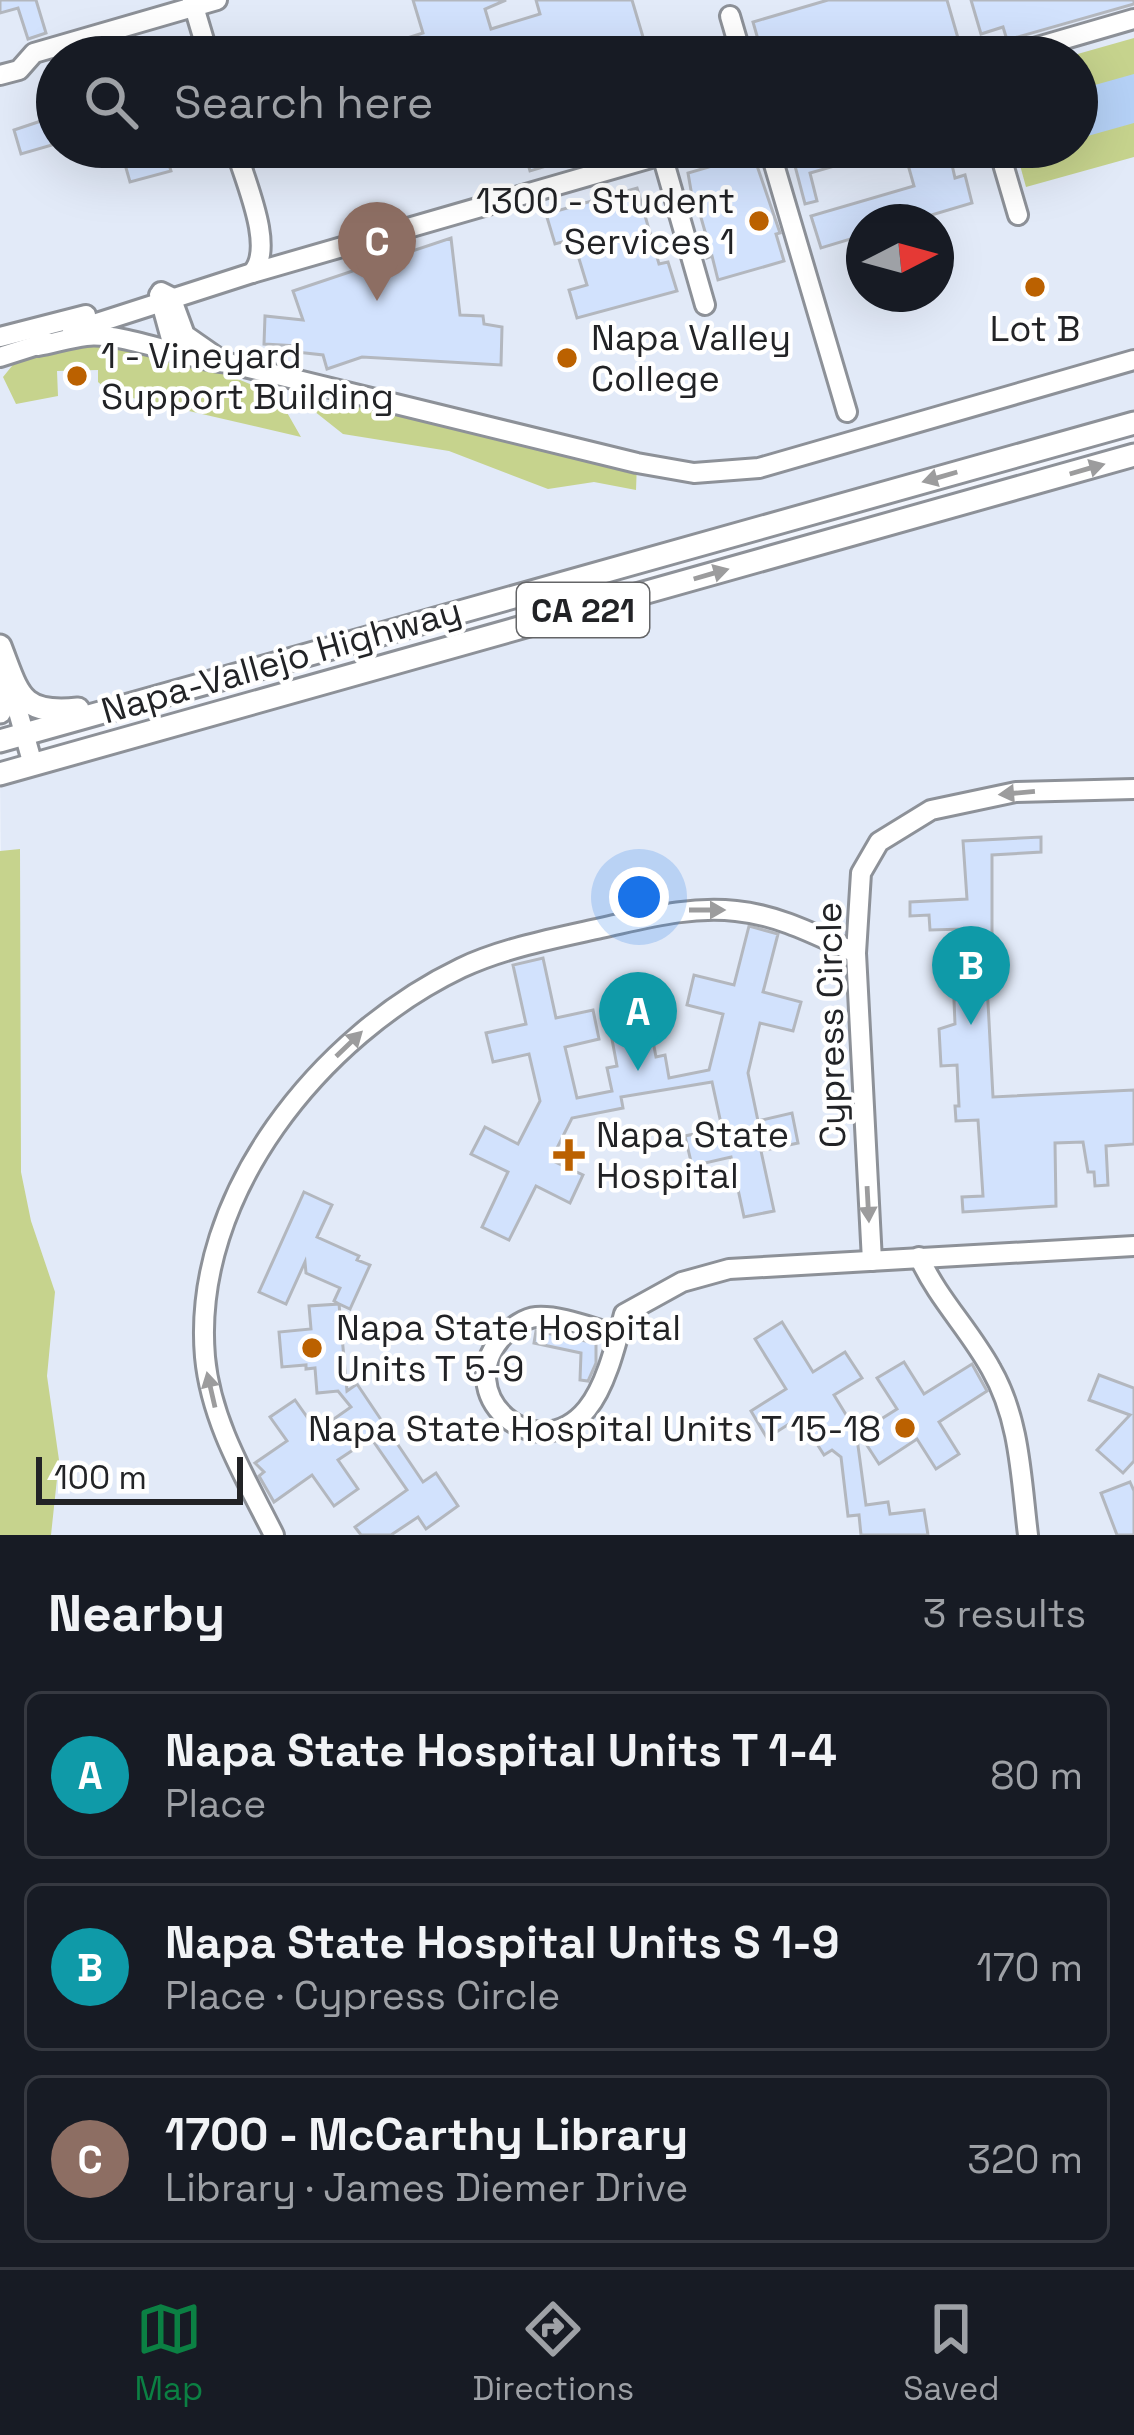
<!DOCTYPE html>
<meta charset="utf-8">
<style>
:root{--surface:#171b24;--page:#242831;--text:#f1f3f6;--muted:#9ea1a6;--line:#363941;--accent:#0b8043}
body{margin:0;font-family:"Space Grotesk",sans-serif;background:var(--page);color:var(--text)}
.compass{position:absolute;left:846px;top:204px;width:108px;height:108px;border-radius:50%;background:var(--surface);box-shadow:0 12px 48px #0002;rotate:84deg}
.scale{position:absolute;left:36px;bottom:30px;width:207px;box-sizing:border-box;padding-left:12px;border:6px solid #222326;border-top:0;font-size:33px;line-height:42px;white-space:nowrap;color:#222326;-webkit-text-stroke:9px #fff;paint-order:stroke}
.you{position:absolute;left:639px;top:897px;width:42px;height:42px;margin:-30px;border:9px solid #fff;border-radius:50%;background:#1a73e8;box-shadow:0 0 0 18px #1a73e833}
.badge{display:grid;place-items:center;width:78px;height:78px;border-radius:50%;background:var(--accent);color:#fff;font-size:39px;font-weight:700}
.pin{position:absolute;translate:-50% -99px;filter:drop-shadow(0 3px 6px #0008)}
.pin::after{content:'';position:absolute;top:63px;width:42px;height:36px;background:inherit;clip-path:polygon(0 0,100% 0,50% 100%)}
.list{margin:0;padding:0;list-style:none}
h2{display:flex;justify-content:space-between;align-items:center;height:156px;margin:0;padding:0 48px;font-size:51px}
h2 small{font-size:39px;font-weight:400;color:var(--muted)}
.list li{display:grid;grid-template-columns:78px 1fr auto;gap:36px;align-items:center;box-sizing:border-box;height:168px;margin:0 24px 24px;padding:0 24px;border:3px solid var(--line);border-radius:18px}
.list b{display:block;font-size:45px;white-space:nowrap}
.list p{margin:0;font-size:39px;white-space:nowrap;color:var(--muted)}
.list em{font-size:39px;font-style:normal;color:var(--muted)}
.icon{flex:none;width:66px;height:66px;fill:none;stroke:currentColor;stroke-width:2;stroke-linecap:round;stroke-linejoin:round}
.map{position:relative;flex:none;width:1134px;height:1535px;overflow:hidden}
.search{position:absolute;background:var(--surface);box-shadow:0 12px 48px #0002;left:36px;right:36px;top:36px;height:132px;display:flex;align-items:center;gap:30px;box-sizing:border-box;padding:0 42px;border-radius:66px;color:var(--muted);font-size:45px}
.sheet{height:732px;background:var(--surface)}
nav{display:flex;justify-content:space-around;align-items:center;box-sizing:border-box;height:168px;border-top:3px solid var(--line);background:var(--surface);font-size:33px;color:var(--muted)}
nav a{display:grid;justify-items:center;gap:6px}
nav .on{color:var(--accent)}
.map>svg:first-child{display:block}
.built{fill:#e2eaf8;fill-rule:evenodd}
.green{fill:#c6d38d}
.water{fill:#b5d1f6}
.building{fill:#d2e2fd;stroke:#b3b7be;stroke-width:3}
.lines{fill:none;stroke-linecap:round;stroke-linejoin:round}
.minor-casing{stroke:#8d9198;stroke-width:24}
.major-casing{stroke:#8d9198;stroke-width:27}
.minor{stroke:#fff;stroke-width:18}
.major{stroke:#fff;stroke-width:21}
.oneway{fill:#9c9c9d}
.poi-dot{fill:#bb6100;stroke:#fff;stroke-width:4.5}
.labels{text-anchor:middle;stroke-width:9;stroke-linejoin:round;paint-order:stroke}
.shield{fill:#fff;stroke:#646567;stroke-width:3}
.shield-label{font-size:33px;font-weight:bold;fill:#222326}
.poi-label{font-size:36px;fill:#222326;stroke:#fff;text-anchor:start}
.street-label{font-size:36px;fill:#222326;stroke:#fff}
</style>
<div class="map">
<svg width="1134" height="1535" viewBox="0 0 1134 1535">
<rect width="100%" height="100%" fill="#f1f5fd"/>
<!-- built -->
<g class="built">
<path d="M0,0h1134v423l-1008,282 -82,6 -44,-64zM57,57h1020v90h-1020zM864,222h72v72h-72z"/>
<path d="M1134,455v1080h-1127l-7,-761z"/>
</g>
<!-- green -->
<g class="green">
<path d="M1134,38v119l-108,30 -11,-40h62v-90h-10z"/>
<path d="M85,336l99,21 93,38 24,42 -190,-44 -13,-11v-12l-41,1 1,25 -42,8 -13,-27 22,-27z"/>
<path d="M373,399l264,64 -1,27 -42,-8 -46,7 -99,-38 -106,-17 -29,-23z"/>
<path d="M20,849l1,323 10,49 24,71 -8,84 12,84 -8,75h-51v-684z"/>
</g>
<!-- water -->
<path class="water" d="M1134,74v49l-57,16v-49z"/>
<!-- building -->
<g class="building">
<path d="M0,0h36l10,33 -18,6 -10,-31 -18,5z"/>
<path d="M413,0h93l-21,9 6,20 49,-15 -4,-14h96l11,37 -64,20h-173l-5,-17 22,-7z"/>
<path d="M828,0h119l13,45 -40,12h-157l-10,-35z"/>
<path d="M971,0h163v4l-127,36 -4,-13 -22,7z"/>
<path d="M44,120l8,25 -31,9 -7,-24z"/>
<path d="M120,147h44l7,24 -41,11z"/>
<path d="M523,147h77v3l-70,21z"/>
<path d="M790,147h99l1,3 -80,23 7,28 -12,3z"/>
<path d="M903,147h45l7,31 10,-3 7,28 -64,19h-44v13l-43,13 -10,-32 103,-30z"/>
<path d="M753,154l27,79 -4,1 8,27 -66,19 -6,-24 -5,2 -3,-15 4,-1 -10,-35 -4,1 -6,-35z"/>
<path d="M637,188l22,76 9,-2 9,29 -100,27 -8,-28 18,-5 -14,-46 -18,5 -9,-30z"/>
<path d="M451,238l9,77 23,1 1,8 18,3 -1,38 -139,-8 -35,12 -4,-14 -27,-3 1,-6 -33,-2 1,-28 38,4 -10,-29z"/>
<path d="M1041,837v15l-49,3v91h-7l8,151 141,-7v54l-28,2 2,39 -13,1 -1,-14h-6l-5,-30 -28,1 1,63 -93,6 -1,-15 21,-1 -5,-76 -22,1 -1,-15h4l-2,-41 -16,1 -2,-37 16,-5 -1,-24 8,-1 -1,-10h5l-2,-60 -34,1 -1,-15 -19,1v-14l57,-3 -4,-58z"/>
<path d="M749,926l29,8 -15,58 38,10 -8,29 -33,-8 -12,50 10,48 34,-8 6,30 -37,8 13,60 -30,6 -13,-60 -39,9 -7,-30 37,-8 -10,-46 -91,15 2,11 -51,10 -21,42 32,15 -13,28 -34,-17 -27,54 -27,-13 26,-55 -37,-18 14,-27 33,17 22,-43 -11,-47 -36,8 -7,-29 40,-9 -13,-59 30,-7 13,60 37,-8 6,29 -34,8 12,51 35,-7 -5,-23 10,-2 -6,-32 39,-9 6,32 9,-2 4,23 40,-8 14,-56 -36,-9 7,-30 40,10z"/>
<path d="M304,1192l28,13 -15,32 42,19 -2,4 13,5 -20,44 -11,-5 8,87 10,-7 66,98 13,-9 22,33 -32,23 -8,-12 -27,18h-30l-6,-8 52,-37 -36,-52 -33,22 20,29 -24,17 -22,-31 -38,27 -15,-26 5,-4 -9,-9 32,-22 -17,-24 25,-17 27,38 -1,-10 30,-21 -13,-16 -21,2 -2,-25 -9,1v-4l-24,2 -3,-35 32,-3 -2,-23 30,-2 -5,-3 6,-13 -34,-15 -1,-11 -19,42 -27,-12z"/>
<path d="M782,1322l31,50 32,-20 17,26 -28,17 22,36 10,74 22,-3 2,12 34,-4 4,25h-67l-2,-20 -11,1 -7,-59 -9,-7 -8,5 -24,-38 -33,21 -16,-27 35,-22 -31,-50z"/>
<path d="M536,1331l60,12v20l-8,18 -8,-1 1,-27 -47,-10z"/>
<path d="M904,1362l20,32 48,-30 15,27 -48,31 20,32 -23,15 -19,-30 -38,25 -20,-31 38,-24 -20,-31z"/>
<path d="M1099,1375l35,13v73l-11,12 -26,-23 33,-35 -41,-15z"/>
<path d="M1130,1482l4,9v44h-17l-16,-42z"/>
</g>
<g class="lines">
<!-- minor casing -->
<g class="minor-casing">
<g id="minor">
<path d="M192,0l17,57"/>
<path d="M730,16l12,41"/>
<path d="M1003,57l131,-38"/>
<path d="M0,75l19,-5 15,-17 183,-53"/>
<path d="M998,147l20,68"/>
<path d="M662,155l43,150"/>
<path d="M773,161l74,251"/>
<path d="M252,273l437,-126"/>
<path d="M161,292l10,5 14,38 33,23"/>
<path d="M159,295l14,51 11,11"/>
<path d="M72,331l180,-58c24,-25 -8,-94 -17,-126"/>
<path d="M0,337l86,-22"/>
<path d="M38,346c16,-3 32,-8 48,-10 39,-4 99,24 142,27l409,100 57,10 65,-5 375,-108"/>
<path d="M0,357l47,-15"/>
<path d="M10,683l23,82"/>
<path d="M919,1257c19,42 50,72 72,112 29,50 30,109 37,166"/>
<path d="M872,1261l-16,-308 5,-80 18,-31 52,-32 85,-18 118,-3"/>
<path d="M618,1335c-24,-6 -57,-20 -82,-18 -11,1 -24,10 -32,18 -56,58 32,136 83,74 19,-23 29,-65 37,-95l58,-32 47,-13 405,-23"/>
<path d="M274,1535c-28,-56 -63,-113 -69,-178 -14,-162 116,-322 256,-389 42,-20 95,-30 140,-40 46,-10 88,-22 135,-17 43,4 82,25 120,42"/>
</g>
</g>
<!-- major casing -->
<g class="major-casing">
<g id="major">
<path d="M0,646c19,49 20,69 78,63"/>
<path d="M0,672v40"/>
<path d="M0,741l1134,-318"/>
<path d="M0,774l1134,-319"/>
</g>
</g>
<!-- minor -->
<use href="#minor" class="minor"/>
<!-- major -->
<use href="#major" class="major"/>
</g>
<!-- one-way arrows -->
<defs><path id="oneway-solid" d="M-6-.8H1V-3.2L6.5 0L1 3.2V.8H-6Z" transform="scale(3)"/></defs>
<g class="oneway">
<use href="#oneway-solid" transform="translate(1087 469) rotate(-16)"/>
<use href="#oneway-solid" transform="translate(940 477) rotate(164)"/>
<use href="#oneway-solid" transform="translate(711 574) rotate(-16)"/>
<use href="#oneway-solid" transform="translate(1017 793) rotate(175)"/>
<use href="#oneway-solid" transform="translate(707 910)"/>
<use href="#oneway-solid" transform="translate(349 1044) rotate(-44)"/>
<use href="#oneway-solid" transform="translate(868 1204) rotate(87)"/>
<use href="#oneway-solid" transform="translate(211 1390) rotate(-103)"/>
</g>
<!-- markers -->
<g class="poi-dot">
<circle cx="759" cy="221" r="12"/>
<circle cx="1035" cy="287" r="12"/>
<circle cx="567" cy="358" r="12"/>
<circle cx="77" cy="376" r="12"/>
<path d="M563 1137h12v12h12v12h-12v12h-12v-12h-12v-12h12z"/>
<circle cx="312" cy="1348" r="12"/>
<circle cx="905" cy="1428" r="12"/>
</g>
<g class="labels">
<!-- shield labels -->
<rect class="shield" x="517" y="583" width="132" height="54" rx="9"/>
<g class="shield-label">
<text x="583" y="622">CA 221</text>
</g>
<!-- poi labels -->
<g class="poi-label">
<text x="735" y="213" text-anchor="end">1300 - Student<tspan x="735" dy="41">Services 1</tspan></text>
<text x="1035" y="341" text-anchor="middle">Lot B</text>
<text x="591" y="350">Napa Valley<tspan x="591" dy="41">College</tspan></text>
<text x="101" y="368">1 - Vineyard<tspan x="101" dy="41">Support Building</tspan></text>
<text x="596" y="1147">Napa State<tspan x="596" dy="41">Hospital</tspan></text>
<text x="336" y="1340">Napa State Hospital<tspan x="336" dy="41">Units T 5-9</tspan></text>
<text x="881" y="1441" text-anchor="end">Napa State Hospital Units T 15-18</text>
</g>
<!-- street labels -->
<g class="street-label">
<text transform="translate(281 660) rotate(-16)" y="13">Napa-Vallejo Highway</text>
<text transform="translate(830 1025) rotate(-91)" y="13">Cypress Circle</text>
</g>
</g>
</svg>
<svg class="compass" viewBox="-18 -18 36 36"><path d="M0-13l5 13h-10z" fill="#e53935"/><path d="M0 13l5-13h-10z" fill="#9ea1a6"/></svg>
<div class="scale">100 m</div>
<div class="you"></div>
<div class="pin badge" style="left:638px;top:1071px;background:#0f9aa8">A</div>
<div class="pin badge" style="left:971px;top:1025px;background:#0f9aa8">B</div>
<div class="pin badge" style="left:377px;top:301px;background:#8d6e63">C</div>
<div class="search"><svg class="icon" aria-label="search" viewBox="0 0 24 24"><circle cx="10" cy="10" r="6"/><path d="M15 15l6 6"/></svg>Search here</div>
</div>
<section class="sheet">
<h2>Nearby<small>3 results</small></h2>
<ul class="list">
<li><span class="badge" style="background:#0f9aa8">A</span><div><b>Napa State Hospital Units T 1-4</b><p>Place</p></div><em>80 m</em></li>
<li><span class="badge" style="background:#0f9aa8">B</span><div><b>Napa State Hospital Units S 1-9</b><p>Place · Cypress Circle</p></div><em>170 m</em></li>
<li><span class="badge" style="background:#8d6e63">C</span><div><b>1700 - McCarthy Library</b><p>Library · James Diemer Drive</p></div><em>320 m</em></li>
</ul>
</section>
<nav>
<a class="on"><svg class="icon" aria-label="map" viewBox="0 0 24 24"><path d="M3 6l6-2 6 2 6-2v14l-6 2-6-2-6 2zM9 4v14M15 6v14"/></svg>Map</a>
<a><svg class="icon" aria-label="directions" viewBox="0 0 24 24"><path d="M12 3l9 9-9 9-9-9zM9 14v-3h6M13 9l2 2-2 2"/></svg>Directions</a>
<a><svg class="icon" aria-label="saved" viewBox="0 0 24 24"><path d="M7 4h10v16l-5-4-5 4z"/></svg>Saved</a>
</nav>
